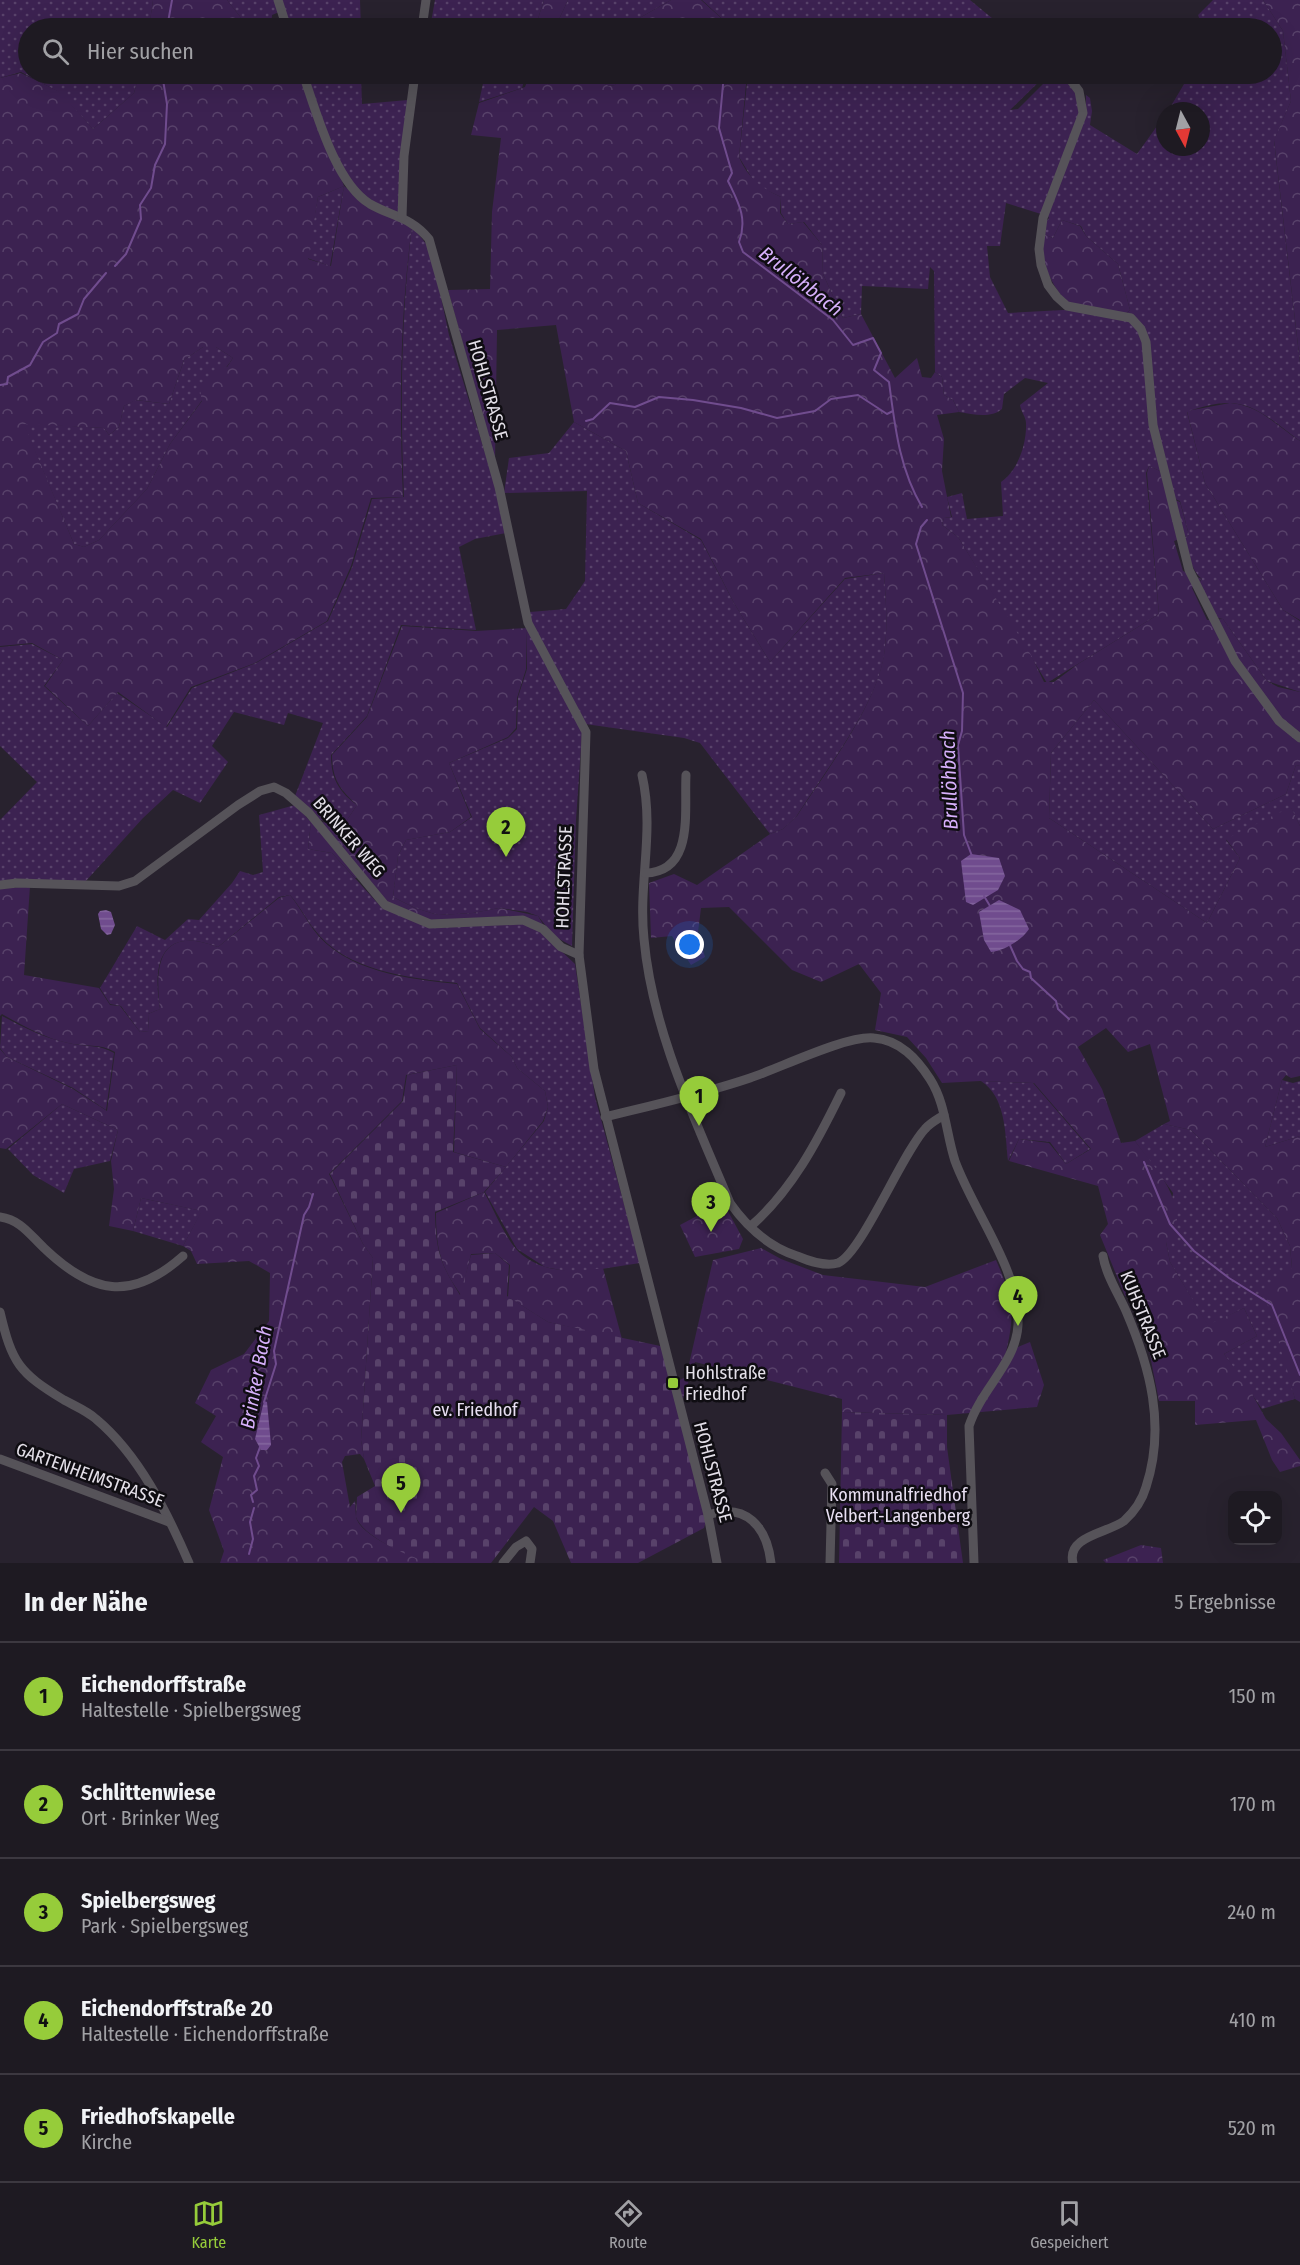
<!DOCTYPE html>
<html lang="de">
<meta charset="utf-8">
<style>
:root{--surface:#1e1a22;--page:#26232a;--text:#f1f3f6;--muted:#a1a1a5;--line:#3c3840;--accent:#96cc3a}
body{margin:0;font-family:"Fira Sans Condensed",sans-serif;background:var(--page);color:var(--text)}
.controls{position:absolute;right:18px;bottom:18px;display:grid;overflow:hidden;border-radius:12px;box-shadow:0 6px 24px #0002}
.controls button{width:54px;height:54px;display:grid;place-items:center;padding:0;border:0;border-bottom:2px solid var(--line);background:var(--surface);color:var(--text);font:30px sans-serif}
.compass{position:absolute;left:1156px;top:102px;width:54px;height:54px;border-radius:50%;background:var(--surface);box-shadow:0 6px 24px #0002;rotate:173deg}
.you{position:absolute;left:690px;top:945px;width:21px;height:21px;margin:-15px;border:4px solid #fff;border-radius:50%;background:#1a73e8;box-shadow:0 0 0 9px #1a73e833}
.badge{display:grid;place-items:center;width:39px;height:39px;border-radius:50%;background:var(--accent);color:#111;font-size:20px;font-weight:700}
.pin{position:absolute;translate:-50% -50px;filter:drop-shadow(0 2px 3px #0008)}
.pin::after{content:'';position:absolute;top:32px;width:21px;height:18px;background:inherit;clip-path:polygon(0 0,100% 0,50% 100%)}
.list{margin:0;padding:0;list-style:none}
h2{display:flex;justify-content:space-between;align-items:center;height:78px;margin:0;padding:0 24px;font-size:26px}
h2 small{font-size:20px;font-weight:400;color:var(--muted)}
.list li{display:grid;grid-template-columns:39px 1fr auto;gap:18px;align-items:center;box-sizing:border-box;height:108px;padding:0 24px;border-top:2px solid var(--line)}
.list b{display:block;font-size:22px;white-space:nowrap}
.list p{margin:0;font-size:20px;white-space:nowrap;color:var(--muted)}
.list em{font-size:20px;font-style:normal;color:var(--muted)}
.icon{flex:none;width:33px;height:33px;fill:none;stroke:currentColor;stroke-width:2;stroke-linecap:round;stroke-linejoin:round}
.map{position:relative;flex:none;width:1300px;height:1563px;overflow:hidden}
.search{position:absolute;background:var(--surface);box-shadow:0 6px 24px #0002;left:18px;right:18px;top:18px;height:66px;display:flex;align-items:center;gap:15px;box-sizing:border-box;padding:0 21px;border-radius:33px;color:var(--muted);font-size:22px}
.sheet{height:618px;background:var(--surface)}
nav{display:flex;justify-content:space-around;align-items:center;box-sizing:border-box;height:84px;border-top:2px solid var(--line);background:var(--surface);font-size:16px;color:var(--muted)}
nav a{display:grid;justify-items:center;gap:3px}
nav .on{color:var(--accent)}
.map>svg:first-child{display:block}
.grass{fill:url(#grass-dots)}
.forest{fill:url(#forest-crowns);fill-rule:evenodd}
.cemetery{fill:url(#cemetery-stones)}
.water{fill:url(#water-rules)}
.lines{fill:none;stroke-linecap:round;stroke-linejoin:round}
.stream{stroke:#704c8e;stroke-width:2}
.minor{stroke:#565359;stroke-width:9}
.poi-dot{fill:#96cc3a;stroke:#0f0d12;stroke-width:2}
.labels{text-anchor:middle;stroke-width:5;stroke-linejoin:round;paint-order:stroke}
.street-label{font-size:18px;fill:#e4e0e9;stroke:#0f0d12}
.poi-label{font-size:18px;fill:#e4e0e9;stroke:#0f0d12;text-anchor:start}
.park-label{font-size:18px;fill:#e8dff2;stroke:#0f0d12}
.water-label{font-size:20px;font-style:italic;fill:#d7b0fc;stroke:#0f0d12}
</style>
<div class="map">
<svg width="1300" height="1563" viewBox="0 0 1300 1563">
<defs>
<pattern id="grass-dots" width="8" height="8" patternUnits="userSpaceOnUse" patternTransform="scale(1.5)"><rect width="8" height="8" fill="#3c2251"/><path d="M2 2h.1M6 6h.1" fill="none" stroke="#58426a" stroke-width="1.8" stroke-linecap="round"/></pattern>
<pattern id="forest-crowns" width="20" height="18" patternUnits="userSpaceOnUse" patternTransform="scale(1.5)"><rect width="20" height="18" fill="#3c2251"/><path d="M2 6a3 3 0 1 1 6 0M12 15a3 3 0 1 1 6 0" fill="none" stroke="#58426a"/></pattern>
<pattern id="cemetery-stones" width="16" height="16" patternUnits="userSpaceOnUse" patternTransform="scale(1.5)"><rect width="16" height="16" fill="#3c2251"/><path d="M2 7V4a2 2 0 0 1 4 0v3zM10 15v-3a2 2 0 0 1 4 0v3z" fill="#58426a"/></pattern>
<pattern id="water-rules" width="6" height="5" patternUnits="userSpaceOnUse" patternTransform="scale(1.5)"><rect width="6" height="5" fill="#704c8e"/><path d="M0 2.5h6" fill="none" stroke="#84669e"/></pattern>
</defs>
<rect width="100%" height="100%" fill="#28222e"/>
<!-- grass -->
<g class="grass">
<path d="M0,0h153l-4,28h-121v46h111l-5,19 -41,36 -34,-37 -38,-20 -21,6z"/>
<path d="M227,0h48l4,12 -7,3 -1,13h-22z"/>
<path d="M280,0h80l1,28h-71z"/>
<path d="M435,0h109l-9,28h-105z"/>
<path d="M568,0h103l-35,20 -3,8h-78z"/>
<path d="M702,0h268l34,28h-256l-18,-2z"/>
<path d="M1213,0h50l20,31 8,70 -17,40 26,222v78c-43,-32 -57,-50 -113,-29l18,71 78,127 17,11v71l-33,-11 -44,-62 -5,-1 -19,-35 3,-4c-12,-10 -14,-28 -17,-42l4,-2 -9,-34 -13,-5 -7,-25 -11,-5 -3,7 13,141 -112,69 -89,-146 -16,-12 2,-7 8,-1 -5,-20 15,-4 5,26 36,-3 -2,-34c17,-11 26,-39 25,-59 0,-6 -5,-11 -6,-18l28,-22 -23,-5 -21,16 -2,15c-12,10 -29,5 -43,3l-6,-12 -9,-5 -2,-18 -7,-5 -1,-101 -4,-4 -2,22 -66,-3 -1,28 -18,4 -20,-44 -1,-29 -18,-23 -16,2 -7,-11v-16l-25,-12 -17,-28 9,-83h299l-37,36 8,-1 35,-35h9l14,18 4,21 -39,101 -35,-11 -6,43h-13l3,31 18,36 55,-3 63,4 4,-4 -12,-46 -32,-28 -5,-10 -19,-6 -9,18 -10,-4 1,-10 5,-6 -2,-3 39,-101v-19l4,3 2,13 -2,14 47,29 28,-39v32h36v-36h-33l22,-37h82v-46h-69l-5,-13z"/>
<path d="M306,74h55l1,30 46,-4 -9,114c-9,-4 -21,-8 -29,-14 -34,-22 -51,-89 -64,-126z"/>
<path d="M485,74h41l-4,14 -43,14z"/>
<path d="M583,74h36l-4,11 -6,1z"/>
<path d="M344,186l-14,80 -23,-8 11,-61z"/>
<path d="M412,226l19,24 18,85 47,154 10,44 -31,6 -16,8 17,83 -75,-5 -34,91 -36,39c0,23 7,36 26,50l-12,18 -25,-3 -25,-24 28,-73 -35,-10 -4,12 -50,-13 -22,34 16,16 -28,41 -27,-13 -30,28 -58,64 -85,-1v-61l37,-38 -37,-36v-99l32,-3 31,16 -19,26 44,40 29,-33 50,34 25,-39 64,-25 72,-42 24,-54 20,-68 32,-2c-4,-91 -3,-181 8,-271z"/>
<path d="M203,347h13l17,11 -63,86 -23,45 -48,51 -15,7 -10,-3 -51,-121 81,5 5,7 10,-8 5,-21 11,-6 34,4 15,-44z"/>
<path d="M574,422l52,29 12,52 63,37 33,63 36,59 75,-83 39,-6c2,27 4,56 0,83 -9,52 -59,115 -88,161l-13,12 -13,5 -70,-91 -16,-5 -106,-15 4,10 -6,87 -4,126 -18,-10 -16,-20 -11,-4 -28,-4 -26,5 -35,2 -23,-7 -22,-11 5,-41 8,-16 44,-8 22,-15 -23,-54 59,-25 9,-9 1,-32 9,-28v-41l3,-16 36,-3 19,-28 2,-90 -83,2 5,-35 40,-5z"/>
<path d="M1094,700l119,129 73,-35 10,-29 4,1v60l-9,-18 -65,32 14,18 -33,65 -158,-105 2,-65z"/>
<path d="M295,805l16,17 -3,27 24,4 50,55 47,18 93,-4 18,9 35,33 20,133 45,166 -64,10 -31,-6 -28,-18 -32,-57 59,-71 4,-14 -3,-16 -28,-23 -5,-11 -32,-29 -23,-45c-48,-5 -112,-12 -143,-54 -9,-11 -14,-23 -24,-34l-11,2 -61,50c-56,-21 -66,14 -58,62l-12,5 1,17 -9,1 -19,-26 -11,-2 -10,-16 37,-62 28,14 23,-21 11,1 33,-37 8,-12 13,4 10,-3 -4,-57z"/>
<path d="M2,1016c21,11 42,22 66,27 16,4 32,1 46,10l-8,57 -33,-22 -66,-31 -7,-9z"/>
<path d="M1282,1080l11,3 7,-2v55l-35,11z"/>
<path d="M981,1081l52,2 57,66 -24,15 -16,-22 -31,-3 -11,22c-3,-28 -2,-64 -27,-80z"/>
<path d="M62,1104l56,26 -8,31 -36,8 -10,24 -31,-18 -25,-26z"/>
<path d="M1164,1124l27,6 86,88 13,28 2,22 -7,92 10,39 -33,10 -38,-55 33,-18 -13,-28 -36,18 -38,-64 -4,-20 7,-49 -38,-52z"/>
<path d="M141,1198l61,13 -19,35 -50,-15z"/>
</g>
<!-- forest -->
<g class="forest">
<path d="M153,0h74l22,28h-100z"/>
<path d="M544,0h24l-13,28h-20z"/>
<path d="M671,0h30l29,26 18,2h-114l2,-8z"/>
<path d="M1263,0h37v362l-26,-222 17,-39 -8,-70z"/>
<path d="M21,73l39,19 33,37 41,-36 5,-19h161l44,112 23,19 45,21c-12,90 -13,179 -9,271l-32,1 -20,68 -24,55 -72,42 -64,24 -25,40 -48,-35 -30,34 -43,-40 18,-26 -31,-17 -32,3v-568zM344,186l-13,80 -23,-7 10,-62zM203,347h13l17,11 -6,9 -10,1 -17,22 2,11 -32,43 -23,45 -48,51 -15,7 -10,-3 -50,-120 80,4 5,7 10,-8 5,-21 12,-6 33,4 15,-44z"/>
<path d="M530,74h53l26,12 6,-1 4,-11h128l-8,83c9,21 22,31 42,40l-1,16 8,11 15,-2 19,23 1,29 20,44 18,-4 34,64 22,-20 5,19 9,1 4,-6 7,5 2,18 9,5 6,12 -22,3 7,24 -2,32 9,46 -7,1 -2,7 16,12 73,118 13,27h10l24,-18 81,-50 -12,-141 2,-7 11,5 7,26 13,5 9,33 -15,6 9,30 19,8 -10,9 15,32 16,-1 44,62 11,6 22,5v74l-4,-1 -10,29 -73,35 -119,-129 -43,53 -2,65 158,105 33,-65 -14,-19 65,-32 9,19v250l-9,2 -5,-3 -4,5 -17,67 35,-11v266l-5,-3 -31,-108 28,-23 -2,-22 -13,-28 -86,-88 -27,-6 6,-3 -20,-77 -22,8 -22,-24 -28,19 24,42 19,54 14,-2c21,28 48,55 41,93l-10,8 4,20 38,63 36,-17 13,28 -33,18 23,31 19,34 15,14 19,27v6l-20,6 -8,-12 -16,-40 -61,5v-24h-36l-17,-86 -9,-21 -8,2 -25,-61 8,-11 -10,-38 -89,-25 10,-22 30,4 17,21 25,-15 -57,-66 -54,-2 -38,2 -16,-25 -19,-21 -32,-7 6,-37 -22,-29 -38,18 -29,-12 -63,-63 -28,1 -3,24 7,25 -14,8 -19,-29 -21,2 -2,-55 25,-9 23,11 73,-51 13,-5 14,-13c29,-45 78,-108 87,-161 4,-27 2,-55 0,-82l-39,5 -75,84 -36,-59 -33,-64 -63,-36 -12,-52 -52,-29 -18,-97 -59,5 -2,131 -47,-171 42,-1 2,-77 9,-74 -30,-3 8,-32 46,-16z"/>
<path d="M1062,220l18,6 6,10 32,28 12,46 -5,4 -57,-10c-19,-23 -27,-39 -25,-70l10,4z"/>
<path d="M1230,403c29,2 47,23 70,38v179l-17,-10 -78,-127 -18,-72z"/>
<path d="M402,626l74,5 51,-3 -1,41 -9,29 -1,30 -8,9 -59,26 22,54 -21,15 -44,8 -8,16 -5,41 22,11 23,7 35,-2 26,-5 39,8 6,10 -21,-8 -19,-2 -48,6h-24l-45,-17 -23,-28 -9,1 -23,-25 -24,-4 3,-27 34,1 12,-18c-17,-15 -25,-26 -25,-50l35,-38z"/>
<path d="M30,886l-6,89 75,13 11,17 10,1 20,26 9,-1 -1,-17 12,-5c-6,-48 1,-83 58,-62l61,-49 11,-3c9,11 15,23 23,34 31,43 96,50 144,55l23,45 32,28 5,11 28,23 3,16 -5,14 -37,46 -52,-15 3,-87 -51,10 -4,26 -73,73 34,70 10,14 -12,182 3,19 -4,-5 -15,2 -3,6 8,45 5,-6c1,6 0,14 2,19 8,19 60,39 80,43h-217l4,-12 -15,-41 14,-53 -22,-15 15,-26 -21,-13 16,-33 33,-16 25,-33 1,-48 -21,-12 -52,3 -6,-13 -8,-5 18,-34 -4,-2 -56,-12 -8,33 -24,-5 5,-37 -3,-28 7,-31 -56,-26 -56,45 -6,-1v-99l7,8 66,32 34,22 8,-59c-15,-9 -30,-5 -47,-9 -23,-5 -45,-17 -66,-29l-2,2v-127z"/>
<path d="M484,1192c10,18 19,41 32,57 22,24 58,24 87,19l19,71 -74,-17 -40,-25 2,-32 -15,-12 -24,1 -10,41c-21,-29 -25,-47 -25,-82z"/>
<path d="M723,1202l20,37 -4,10 -44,8 -15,-32z"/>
<path d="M761,1248l20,11 42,16 102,12 71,-27c16,37 20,51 10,92l24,-10 14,43 -7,22 -90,8 -105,-3v-13l-147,-37 -12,36 -5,5 -5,-20 13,-6 27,-117z"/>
<path d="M1141,1545l20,3 2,15h-57l-3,-3z"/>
</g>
<!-- cemetery -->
<g class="cemetery">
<path d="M457,1065l-4,87 53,15 -22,25 -49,20c1,39 5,51 25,83l11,-40 24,-2 14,12 -2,31 41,26 117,25 43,168 -4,13 -66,35h-67l-18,-42 -19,-14 -43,56c-18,0 -38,0 -56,0 -21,-3 -71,-25 -79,-46l1,-20 18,-11 -11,-27 -3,-19 12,-182 -10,-14 -33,-70 73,-73 4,-26z"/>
<path d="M842,1412l105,3v32l16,116h-124z"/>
</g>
<!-- water -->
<g class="water">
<path d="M971,854l28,4 6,18 -7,14 -25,15 -7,-3 -5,-41z"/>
<path d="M999,900l21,10 9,19c-7,11 -25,22 -38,23l-7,-12 -5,-28z"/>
<path d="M106,910l5,2 4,13 -4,9 -4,1 -6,-6 -3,-15 2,-3z"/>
<path d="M264,1401l3,1 4,43 -4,5h-6l-6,-11z"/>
</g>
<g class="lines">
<!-- stream -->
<g class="stream">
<path d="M167,28l5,-28"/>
<path d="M724,74l-5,54 13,45 -4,8c10,21 20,37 11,61l4,10 90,68 20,25 20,-7 8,15 -7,17 15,12c6,44 10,86 33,125"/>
<path d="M115,266l11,-12 15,-35 -1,-14 11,-17 4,-23 10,-21 2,-40 -5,-30"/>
<path d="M0,385l7,-1 1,-7 22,-12 13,-23 14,-9 2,-9 19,-10 6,-15 22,-26"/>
<path d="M586,421l7,-2 17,-16 25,4 24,-10 34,3 48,8 36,10 38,-7 16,-12 27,-4 29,19 6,-3"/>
<path d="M927,520l-6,7 -5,17 47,149 -1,38 -4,14 6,90 8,21"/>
<path d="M984,896l6,10"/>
<path d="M1009,943l8,18 6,8 7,3 1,6 25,23 2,8 11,10"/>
<path d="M1144,1162l26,62 24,27 35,27 43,27 28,70"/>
<path d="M264,1402l12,-38 -2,-13 30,-136 5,-8 4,-13"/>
<path d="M253,1502l-2,-7 6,-5 -3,-14 5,-10 -3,-8 4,-11"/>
<path d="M249,1554l4,-15 -3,-17 4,-14"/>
</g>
<!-- minor -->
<g class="minor">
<path d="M278,0l9,28"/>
<path d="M422,28l4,-28"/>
<path d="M303,74c13,37 32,109 67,130 23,13 41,13 59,35l70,248 29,136 58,109 -7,223 15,114 114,446 9,48"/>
<path d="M1066,74l13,17 4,22 -40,105 -4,31 2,16 7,20 9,12 10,9 64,12 10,11 5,13 7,83 36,145 46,91 44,60 21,17"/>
<path d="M402,217l2,-61 11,-82"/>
<path d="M642,775c13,57 -4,107 2,164 8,91 51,180 86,264 17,24 39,44 67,53 12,5 28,11 41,7 23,-9 65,-111 87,-134 5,-6 13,-10 19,-14"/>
<path d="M645,873c50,-1 39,-62 41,-98"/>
<path d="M0,885l17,-2 102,3 16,-5 103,-76 22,-14 14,-4 12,6 23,20 76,92 45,19 93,-4 20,9 18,18 18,8"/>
<path d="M605,1117c49,-12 98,-23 145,-39 30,-10 97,-43 124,-40 26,2 43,21 56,41 16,25 16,55 25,82 19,52 65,109 63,164 -2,38 -37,64 -49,101l5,137"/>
<path d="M0,1217c21,3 30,18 44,31 48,46 87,54 139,8"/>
<path d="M751,1226c41,-36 66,-84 90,-133"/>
<path d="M0,1312c12,51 19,61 64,88 11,6 23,11 32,19 43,36 71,93 93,144"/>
<path d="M0,1459l169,63"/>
<path d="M825,1473l7,11 -2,79"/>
<path d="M708,1515c38,-13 59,12 63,48"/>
<path d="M503,1563l13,-16 10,-6 6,8 -2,14"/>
<path d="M1073,1563c-7,-27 35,-30 51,-42 11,-10 18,-20 22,-34 20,-61 4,-120 -20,-176 -8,-18 -20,-36 -23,-55"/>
</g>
</g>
<!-- markers -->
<rect class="poi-dot" x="667" y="1377" width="12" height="12" rx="3"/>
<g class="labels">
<!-- street labels -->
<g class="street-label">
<text transform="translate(488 390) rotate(74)" y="6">HOHLSTRASSE</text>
<text transform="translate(349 837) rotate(49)" y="6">BRINKER WEG</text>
<text transform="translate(564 877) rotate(-88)" y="6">HOHLSTRASSE</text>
<text transform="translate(1143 1315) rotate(68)" y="6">KUHSTRASSE</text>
<text transform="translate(713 1472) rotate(75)" y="6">HOHLSTRASSE</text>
<text transform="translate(90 1475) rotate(20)" y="6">GARTENHEIMSTRASSE</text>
</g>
<!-- poi labels -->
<g class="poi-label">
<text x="685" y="1379">Hohlstraße<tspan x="685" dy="21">Friedhof</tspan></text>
</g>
<!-- park labels -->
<g class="park-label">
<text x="475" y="1416">ev. Friedhof</text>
<text x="898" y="1501">Kommunalfriedhof<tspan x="898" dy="21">Velbert-Langenberg</tspan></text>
</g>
<!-- water labels -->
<g class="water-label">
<text transform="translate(801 281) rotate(38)" y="7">Brullöhbach</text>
<text transform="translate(949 780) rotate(-92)" y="7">Brullöhbach</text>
<text transform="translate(256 1377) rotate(-80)" y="7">Brinker Bach</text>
</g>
</g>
</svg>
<div class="controls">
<button><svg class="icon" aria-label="locate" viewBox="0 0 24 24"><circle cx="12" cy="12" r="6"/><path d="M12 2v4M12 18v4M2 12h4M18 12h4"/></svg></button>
</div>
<svg class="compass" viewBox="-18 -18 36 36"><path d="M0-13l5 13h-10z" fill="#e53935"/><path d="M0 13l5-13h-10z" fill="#a1a1a5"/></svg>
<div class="you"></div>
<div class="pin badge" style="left:699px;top:1126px">1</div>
<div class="pin badge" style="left:506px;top:857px">2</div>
<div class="pin badge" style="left:711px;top:1232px">3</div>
<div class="pin badge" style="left:1018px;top:1326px">4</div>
<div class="pin badge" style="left:401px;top:1513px">5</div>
<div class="search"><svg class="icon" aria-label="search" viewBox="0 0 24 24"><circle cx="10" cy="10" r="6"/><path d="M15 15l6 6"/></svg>Hier suchen</div>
</div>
<section class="sheet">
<h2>In der Nähe<small>5 Ergebnisse</small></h2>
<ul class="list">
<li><span class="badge">1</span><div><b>Eichendorffstraße</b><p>Haltestelle · Spielbergsweg</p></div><em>150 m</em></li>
<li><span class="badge">2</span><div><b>Schlittenwiese</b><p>Ort · Brinker Weg</p></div><em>170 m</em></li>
<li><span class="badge">3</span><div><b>Spielbergsweg</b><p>Park · Spielbergsweg</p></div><em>240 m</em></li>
<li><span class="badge">4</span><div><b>Eichendorffstraße 20</b><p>Haltestelle · Eichendorffstraße</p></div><em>410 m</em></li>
<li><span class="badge">5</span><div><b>Friedhofskapelle</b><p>Kirche</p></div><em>520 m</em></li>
</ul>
</section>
<nav>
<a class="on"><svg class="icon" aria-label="map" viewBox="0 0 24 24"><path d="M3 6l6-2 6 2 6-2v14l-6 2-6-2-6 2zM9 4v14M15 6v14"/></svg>Karte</a>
<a><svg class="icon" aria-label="directions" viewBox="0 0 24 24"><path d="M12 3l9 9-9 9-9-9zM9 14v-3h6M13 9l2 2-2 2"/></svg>Route</a>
<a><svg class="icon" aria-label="saved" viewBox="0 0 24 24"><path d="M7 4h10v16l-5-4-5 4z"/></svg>Gespeichert</a>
</nav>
